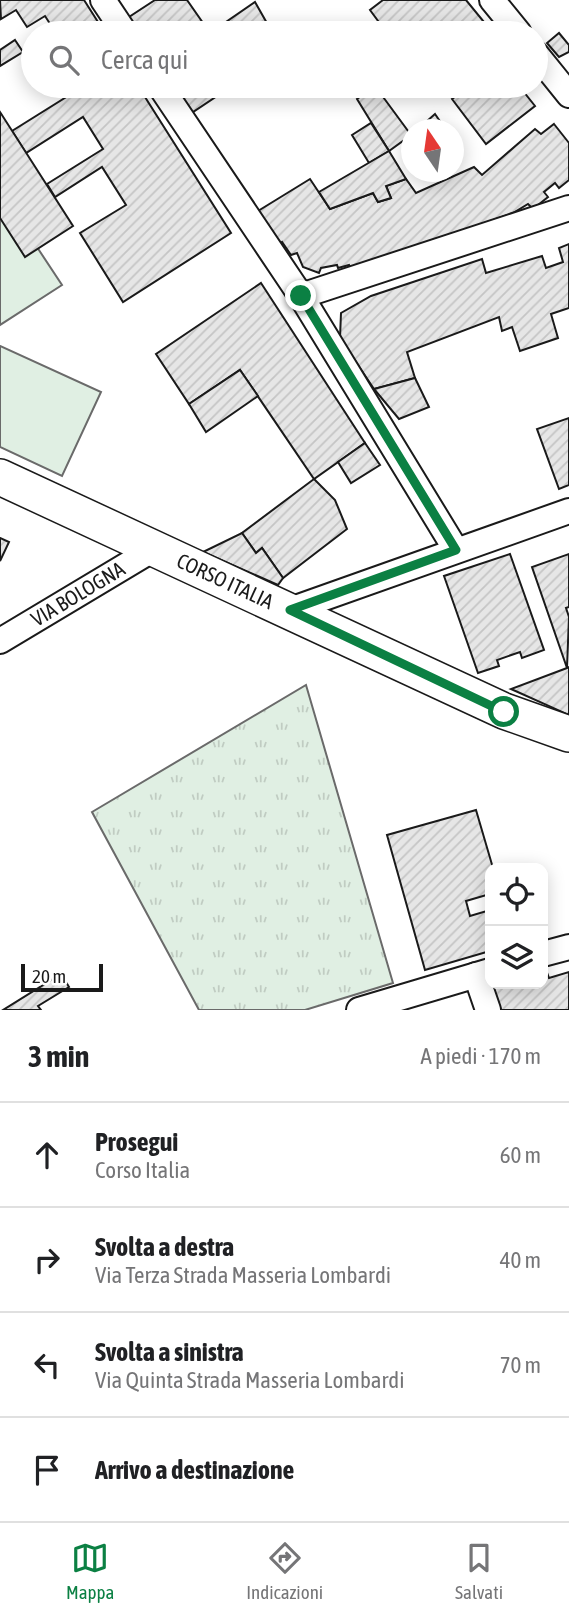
<!DOCTYPE html>
<html lang="it">
<meta charset="utf-8">
<style>
:root{--surface:#fff;--page:#f2f2f2;--text:#202124;--muted:#757577;--line:#e0e0e0;--accent:#0b8043}
body{margin:0;font-family:"Asap Condensed",sans-serif;background:var(--page);color:var(--text)}
.controls{position:absolute;right:21px;bottom:21px;display:grid;overflow:hidden;border-radius:14px;box-shadow:0 4px 18px #0003}
.controls button{width:63px;height:63px;display:grid;place-items:center;padding:0;border:0;border-bottom:2px solid var(--line);background:var(--surface);color:var(--text);font:35px sans-serif}
.compass{position:absolute;left:401px;top:119px;width:63px;height:63px;border-radius:50%;background:var(--surface);box-shadow:0 4px 18px #0003;rotate:347deg}
.scale{position:absolute;left:21px;bottom:18px;width:82px;box-sizing:border-box;padding-left:7px;border:4px solid #1a1a1a;border-top:0;font-size:19px;line-height:24px;white-space:nowrap;color:#1a1a1a;-webkit-text-stroke:5px #fff;paint-order:stroke}
.stop{position:absolute;width:21px;height:21px;margin:-16px;border:5px solid #0b8043;border-radius:50%;background:#fff}
.stop.end{background:#0b8043;border-color:#fff;box-shadow:0 2px 7px #0008}
.list{margin:0;padding:0;list-style:none}
h2{display:flex;justify-content:space-between;align-items:center;height:91px;margin:0;padding:0 28px;font-size:30px}
h2 small{font-size:23px;font-weight:400;color:var(--muted)}
.list li{display:grid;grid-template-columns:46px 1fr auto;gap:21px;align-items:center;box-sizing:border-box;height:105px;padding:0 28px;border-top:2px solid var(--line)}
.list b{display:block;font-size:26px;white-space:nowrap}
.list p{margin:0;font-size:23px;white-space:nowrap;color:var(--muted)}
.list em{font-size:23px;font-style:normal;color:var(--muted)}
.icon{flex:none;width:38px;height:38px;fill:none;stroke:currentColor;stroke-width:2;stroke-linecap:round;stroke-linejoin:round}
.map{position:relative;flex:none;width:569px;height:1010px;overflow:hidden}
.search{position:absolute;background:var(--surface);box-shadow:0 4px 18px #0003;left:21px;right:21px;top:21px;height:77px;display:flex;align-items:center;gap:18px;box-sizing:border-box;padding:0 24px;border-radius:38px;color:var(--muted);font-size:26px}
.sheet{height:511px;background:var(--surface)}
nav{display:flex;justify-content:space-around;align-items:center;box-sizing:border-box;height:98px;border-top:2px solid var(--line);background:var(--surface);font-size:19px;color:var(--muted)}
nav a{display:grid;justify-items:center;gap:4px}
nav .on{color:var(--accent)}
.map>svg:first-child{display:block}
.grass{fill:url(#grass-tufts);stroke:#6a6a6a;stroke-width:2}
.pitch{fill:#e0efe3;stroke:#6a6a6a;stroke-width:2}
.building{fill:url(#building-hatch);stroke:#1a1a1a;stroke-width:2}
.lines{fill:none;stroke-linecap:round;stroke-linejoin:round}
.street-casing{stroke:#1a1a1a;stroke-width:28}
.secondary-casing{stroke:#1a1a1a;stroke-width:38}
.street{stroke:#fff;stroke-width:24}
.secondary{stroke:#fff;stroke-width:35}
.route{stroke:#0b8043;stroke-width:9}
.labels{text-anchor:middle;stroke-width:5;stroke-linejoin:round;paint-order:stroke}
.street-label{font-size:21px;fill:#1a1a1a;stroke:#fff}
</style>
<div class="map">
<svg width="569" height="1010" viewBox="0 0 569 1010">
<defs>
<pattern id="grass-tufts" width="24" height="20" patternUnits="userSpaceOnUse" patternTransform="scale(1.75)"><rect width="24" height="20" fill="#e0efe3"/><path d="M3 7l-1-3M5 7V3M7 7l1-3M15 17l-1-3M17 17v-4M19 17l1-3" fill="none" stroke="#c0ccc2"/></pattern>
<pattern id="building-hatch" width="6" height="6" patternUnits="userSpaceOnUse" patternTransform="scale(1.75)"><rect width="6" height="6" fill="#e6e6e6"/><path d="M-1 1l2-2M0 6l6-6M5 7l2-2" fill="none" stroke="#c5c5c5"/></pattern>
</defs>
<rect width="100%" height="100%" fill="#fff"/>
<!-- grass -->
<path class="grass" d="M306,685l87,298 -88,27h-106l-107,-198z"/>
<!-- pitch -->
<g class="pitch">
<path d="M0,191l62,94 -62,40z"/>
<path d="M0,346l101,46 -39,84 -62,-29z"/>
</g>
<!-- building -->
<g class="building">
<path d="M0,0h84l21,33h-49l-11,-17 -18,11 -11,-17 -15,9z"/>
<path d="M155,0h32l23,33h-75l-6,-9v-7z"/>
<path d="M383,0h83l27,33h-85l-8,-10 -13,10 -17,-23z"/>
<path d="M255,2l13,23 -13,8h-45z"/>
<path d="M559,33l10,12v7l-10,5 -12,-14z"/>
<path d="M15,40l8,12 -23,14v-16z"/>
<path d="M84,86h54l93,147 -108,69 -43,-69 46,-28 -24,-38 -47,30 -8,-13 56,-35 -20,-32 -57,36 -14,-22z"/>
<path d="M172,86h60l-42,28z"/>
<path d="M375,86l36,49 -22,16 -32,-52z"/>
<path d="M448,86h71l16,20 -49,38 -34,-45 4,-3z"/>
<path d="M0,112l73,114 -48,31 -25,-39z"/>
<path d="M435,114l11,16h-29z"/>
<path d="M371,123l18,28 -20,12 -17,-28z"/>
<path d="M554,124l15,19v37l-10,8 -4,-5 -11,9 4,5 -15,12 -5,-5 -15,9 -162,57 -2,-5 -11,3 -1,-3 -16,3 -2,5 -16,-6 -6,-14 -6,2 -9,-13 -3,2 -21,-33 52,-32 20,30 43,-16 5,9 13,-4 -5,-12 20,-7 10,14 58,-26 8,8 53,-46 6,5z"/>
<path d="M389,151l17,28 -20,7 5,12 -13,4 -5,-9 -43,16 -11,-17z"/>
<path d="M569,244v64l-18,6 7,24 -38,13 -8,-24 -10,4 -3,-14 -92,35 8,26 -41,11 -34,-51 1,-25 30,-17 111,-37 4,14 56,-17 4,12 17,-6 -4,-14z"/>
<path d="M261,283l104,160 -51,36 -74,-109 -51,34 -33,-50z"/>
<path d="M240,370l18,26 -52,36 -17,-28z"/>
<path d="M415,378l14,29 -30,12 -25,-30z"/>
<path d="M569,418v67l-10,4 -22,-60z"/>
<path d="M365,443l15,22 -29,18 -13,-21z"/>
<path d="M314,479l21,21 12,29 -64,49 -21,-30 -6,5 -14,-20z"/>
<path d="M242,533l14,20 6,-5 21,30 -5,7 -75,-33z"/>
<path d="M0,538l9,4 -9,19z"/>
<path d="M510,554l34,96 -22,8 -2,-6 -23,8 2,6 -21,7 -34,-97z"/>
<path d="M569,554v53l-3,1 3,9 -2,51 -35,-101z"/>
<path d="M569,667v48l-58,-26 56,-21z"/>
<path d="M476,810l17,58 -3,26 -24,7 4,15 20,-6v41l-65,19 -38,-135z"/>
<path d="M545,967l4,11 20,-6v38h-79v-26h53v-16z"/>
<path d="M61,974l8,13 -31,19 3,4h-38z"/>
</g>
<g class="lines">
<!-- street casing -->
<g class="street-casing">
<g id="street">
<path d="M103,0l22,33"/>
<path d="M492,0l27,33"/>
<path d="M536,54l33,41"/>
<path d="M160,86l141,210 155,254"/>
<path d="M301,296l268,-88"/>
<path d="M290,610l279,-99"/>
<path id="s1" d="M0,641l157,-94"/>
<path d="M543,954l26,-7"/>
<path d="M476,975l12,35"/>
<path d="M359,1010l131,-39"/>
</g>
</g>
<!-- secondary casing -->
<g class="secondary-casing">
<g id="secondary">
<path id="s2" d="M0,477l504,234 65,23"/>
</g>
</g>
<!-- street -->
<use href="#street" class="street"/>
<!-- secondary -->
<use href="#secondary" class="secondary"/>
</g>
<g class="lines">
<!-- route -->
<path class="route" d="M301,296l155,254 -166,60 214,102"/>
</g>
<g class="labels">
<!-- street labels -->
<g class="street-label">
<text dy="7" stroke="none"><textPath href="#s2" startOffset="248">CORSO ITALIA</textPath></text>
<text dy="7" stroke="none"><textPath href="#s1" startOffset="91">VIA BOLOGNA</textPath></text>
</g>
</g>
</svg>
<div class="controls">
<button><svg class="icon" aria-label="locate" viewBox="0 0 24 24"><circle cx="12" cy="12" r="6"/><path d="M12 2v4M12 18v4M2 12h4M18 12h4"/></svg></button>
<button><svg class="icon" aria-label="layers" viewBox="0 0 24 24"><path d="M12 4l9 5-9 5-9-5zM3 14l9 5 9-5"/></svg></button>
</div>
<svg class="compass" viewBox="-18 -18 36 36"><path d="M0-13l5 13h-10z" fill="#e53935"/><path d="M0 13l5-13h-10z" fill="#757577"/></svg>
<div class="scale">20 m</div>
<div class="stop" style="left:504px;top:712px"></div>
<div class="stop end" style="left:301px;top:296px"></div>
<div class="search"><svg class="icon" aria-label="search" viewBox="0 0 24 24"><circle cx="10" cy="10" r="6"/><path d="M15 15l6 6"/></svg>Cerca qui</div>
</div>
<section class="sheet">
<h2>3 min<small>A piedi · 170 m</small></h2>
<ul class="list">
<li><svg class="icon" aria-label="ahead" viewBox="0 0 24 24"><path d="M12 20V5M6 11l6-6 6 6"/></svg><div><b>Prosegui</b><p>Corso Italia</p></div><em>60 m</em></li>
<li><svg class="icon" aria-label="right" viewBox="0 0 24 24"><path d="M7 20v-9h11M14 6l5 5-5 5"/></svg><div><b>Svolta a destra</b><p>Via Terza Strada Masseria Lombardi</p></div><em>40 m</em></li>
<li><svg class="icon" aria-label="left" viewBox="0 0 24 24"><path d="M17 20v-9H6M10 6l-5 5 5 5"/></svg><div><b>Svolta a sinistra</b><p>Via Quinta Strada Masseria Lombardi</p></div><em>70 m</em></li>
<li><svg class="icon" aria-label="arrive" viewBox="0 0 24 24"><path d="M6 21V4h12l-3 4 3 4H6"/></svg><div><b>Arrivo a destinazione</b></div></li>
</ul>
</section>
<nav>
<a class="on"><svg class="icon" aria-label="map" viewBox="0 0 24 24"><path d="M3 6l6-2 6 2 6-2v14l-6 2-6-2-6 2zM9 4v14M15 6v14"/></svg>Mappa</a>
<a><svg class="icon" aria-label="directions" viewBox="0 0 24 24"><path d="M12 3l9 9-9 9-9-9zM9 14v-3h6M13 9l2 2-2 2"/></svg>Indicazioni</a>
<a><svg class="icon" aria-label="saved" viewBox="0 0 24 24"><path d="M7 4h10v16l-5-4-5 4z"/></svg>Salvati</a>
</nav>
